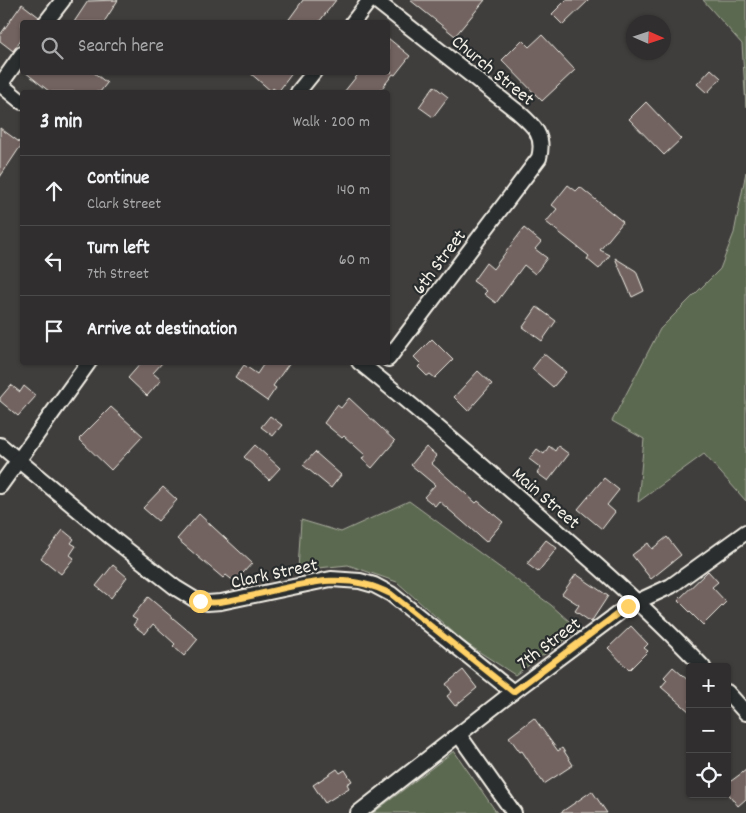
<!DOCTYPE html>
<meta charset="utf-8">
<style>
:root{--surface:#302e2e;--page:#383636;--text:#f1f3f6;--muted:#a8a8aa;--line:#4b4a4a}
body{margin:0;font-family:Dekko,sans-serif;background:var(--page);color:var(--text)}
.controls{position:absolute;right:15px;bottom:15px;display:grid;overflow:hidden;border-radius:5px;box-shadow:0 1px 4px #0004}
.controls button{width:45px;height:45px;display:grid;place-items:center;padding:0;border:0;border-bottom:1px solid var(--line);background:var(--surface);color:var(--text);font:25px sans-serif}
.compass{position:absolute;left:626px;top:15px;width:45px;height:45px;border-radius:50%;background:var(--surface);box-shadow:0 1px 4px #0004;rotate:93deg}
.stop{position:absolute;width:15px;height:15px;margin:-11px;border:4px solid #ffd166;border-radius:50%;background:#fff}
.stop.end{background:#ffd166;border-color:#fff;box-shadow:0 1px 5px #0008}
.list{margin:0;padding:0;list-style:none}
h2{display:flex;justify-content:space-between;align-items:center;height:65px;margin:0;padding:0 20px;font-size:21px}
h2 small{font-size:16px;font-weight:400;color:var(--muted)}
.list li{display:grid;grid-template-columns:32px 1fr auto;gap:15px;align-items:center;box-sizing:border-box;height:70px;padding:0 20px;border-top:1px solid var(--line)}
.list b{display:block;font-size:19px;white-space:nowrap}
.list p{margin:0;font-size:16px;white-space:nowrap;color:var(--muted)}
.list em{font-size:16px;font-style:normal;color:var(--muted)}
.icon{flex:none;width:28px;height:28px;fill:none;stroke:currentColor;stroke-width:2;stroke-linecap:round;stroke-linejoin:round}
.map{position:relative;flex:none;width:746px;height:813px;overflow:hidden}
.search{position:absolute;background:var(--surface);box-shadow:0 1px 4px #0004;left:20px;top:20px;width:370px;height:55px;display:flex;align-items:center;gap:12px;box-sizing:border-box;padding:0 18px;border-radius:5px;color:var(--muted);font-size:19px}
.panel{position:absolute;background:var(--surface);box-shadow:0 1px 4px #0004;left:20px;top:90px;width:370px;height:275px;border-radius:5px}
.map>svg:first-child{display:block}
.green{fill:#5c6951;stroke:#a8ad9c}
.building{fill:#726461;stroke:#f4f1e8}
.lines{fill:none;stroke-linecap:round;stroke-linejoin:round}
.minor-casing{stroke:#f4f1e8;stroke-width:18}
.minor{stroke:#2a2d2e;stroke-width:14}
.route{stroke:#ffd166;stroke-width:6}
.labels{text-anchor:middle;stroke-width:4.5;stroke-linejoin:round;paint-order:stroke}
.street-label{font-size:19px;fill:#f4f1e8;stroke:#2a2d2e}
</style>
<div class="map">
<svg width="746" height="813" viewBox="0 0 746 813">
<rect width="100%" height="100%" fill="#403e3d"/>
<filter id="ink" filterUnits="userSpaceOnUse"><feTurbulence type="fractalNoise" baseFrequency=".02" numOctaves="2"/><feDisplacementMap in="SourceGraphic" scale="10" xChannelSelector="R" yChannelSelector="G"/><feConvolveMatrix kernelMatrix="1 2 1 2 8 2 1 2 1" color-interpolation-filters="sRGB"/></filter>
<g filter="url(#ink)">
<!-- green -->
<g class="green">
<path d="M703,0h43v107l-4,-63z"/>
<path d="M746,172v329l-42,-47 -66,48 6,-63 -32,-18 48,-92 60,-60 14,-36z"/>
<path d="M409,501l142,104 28,25 -64,45 -51,-33 -67,-60 -49,-17 -50,5 3,-50 40,12z"/>
<path d="M454,751l43,62h-124z"/>
</g>
<!-- building -->
<g class="building">
<path d="M118,0l-14,22h-30l14,-21z"/>
<path d="M303,0h33l-17,22h-32z"/>
<path d="M410,0h75l-30,36z"/>
<path d="M566,0h23l-26,25 -11,-11z"/>
<path d="M22,4l17,13 -2,5h-15v16l-9,13 -13,-10v-6z"/>
<path d="M542,35l33,35 -33,31 -40,-41 20,-20 7,7z"/>
<path d="M388,38l22,18 -15,19 -2,-1 -14,18h-35l16,-20h32l-4,-3z"/>
<path d="M711,69l10,9 -14,15 -10,-9z"/>
<path d="M25,72h68l14,11 -7,9h-50z"/>
<path d="M249,72h44l-15,20 -5,-4 -2,3z"/>
<path d="M434,86l14,11 -15,20 -14,-10z"/>
<path d="M646,102l35,37 -17,16 -35,-36z"/>
<path d="M0,128l22,16 -22,33z"/>
<path d="M568,185l8,6 4,-4 43,35 -23,28 10,5 -11,14 -12,-10 2,-3 -43,-34 11,-13 -5,-4z"/>
<path d="M524,228l17,14 -6,7 12,9 -12,16 -11,-9 -28,38 -12,-9 3,-3 -14,-10 13,-18 7,6z"/>
<path d="M615,258l21,13 8,20 -12,6z"/>
<path d="M537,307l19,14 -14,20 -19,-14z"/>
<path d="M432,339l21,21 -18,18 -5,-4 -3,2 -9,-9 3,-3 -7,-7z"/>
<path d="M544,354l22,18 -13,15 -21,-18z"/>
<path d="M142,362h21l-10,11 8,7 -14,16 -19,-18z"/>
<path d="M265,362h25l-17,24 3,2 -9,13 -32,-23 9,-13 13,9z"/>
<path d="M478,371l14,13 -24,27 -14,-14z"/>
<path d="M11,385l9,7 4,-6 12,10 -18,20 -18,-15v-3z"/>
<path d="M349,398l46,43 -23,27 -10,-9 3,-4 -21,-19 -2,2 -18,-15 13,-18 4,3z"/>
<path d="M111,407l32,29 -32,34 -32,-31z"/>
<path d="M270,416l12,9 -9,11 -12,-9z"/>
<path d="M255,445l25,23 -11,12 -25,-23z"/>
<path d="M549,446l6,5 3,-5 11,8 -21,27 -11,-8 4,-5 -12,-9 8,-10 7,5z"/>
<path d="M426,447l11,9 -6,7 45,40 2,-2 25,21 -17,20 -47,-41 -4,5 -11,-9 11,-12 -24,-20z"/>
<path d="M315,452l26,23 -10,13 -28,-23z"/>
<path d="M604,478l15,12 -12,15 8,7 -13,17 -24,-20z"/>
<path d="M163,487l14,13 -19,21 -15,-13z"/>
<path d="M199,514l53,49 -17,19 -9,-7 -3,3 -46,-39z"/>
<path d="M63,530l11,9 -3,4 5,3 -6,9 4,3 -13,16 -20,-16z"/>
<path d="M667,537l14,18 -30,24 -19,-24 16,-12 4,6z"/>
<path d="M546,540l11,8 -19,24 -11,-8z"/>
<path d="M113,565l14,12 -16,21 -15,-12z"/>
<path d="M708,571l10,11 -6,5 14,15 -23,23 -25,-25z"/>
<path d="M576,574l32,22 -17,26 -16,-11 4,-6 -17,-11z"/>
<path d="M148,597l50,42 -14,17 -11,-10 2,-2 -22,-20 -8,10 -12,-9 4,-5 -5,-3z"/>
<path d="M631,626l17,18 -4,4 4,3 -19,19 -21,-22z"/>
<path d="M673,667l17,15v30l-29,-25 6,-7 -3,-3z"/>
<path d="M463,670l14,18 -22,18 -8,-10 5,-4 -6,-8z"/>
<path d="M534,718l24,33 4,-3 11,17 -29,19 -22,-33 -2,1 -11,-15z"/>
<path d="M337,769l3,4 5,-3 7,11 -5,3 2,4 -24,15 -12,-18z"/>
<path d="M746,770v29l-8,7 -11,-14v-8z"/>
<path d="M592,791l15,22h-47z"/>
</g>
<g class="lines">
<!-- minor casing -->
<g class="minor-casing">
<g id="minor">
<path d="M375,0l143,112c16,14 27,23 21,46l-151,201"/>
<path d="M46,22l17,-22"/>
<path d="M353,22l17,-22"/>
<path d="M0,84l22,18"/>
<path d="M0,85l22,-31"/>
<path d="M298,92l16,-20"/>
<path d="M359,362c54,43 105,88 157,133 64,55 128,110 187,172"/>
<path d="M0,445l112,93 64,50 18,11 13,4 14,-1 110,-23 29,2 14,4 17,9 122,98"/>
<path d="M0,486l89,-124"/>
<path d="M727,692l19,21"/>
<path d="M459,735l55,78"/>
<path d="M358,813l155,-121 115,-86 43,-20 75,-54"/>
</g>
</g>
<!-- minor -->
<use href="#minor" class="minor"/>
</g>
</g>
<g class="lines" filter="url(#ink)">
<!-- route -->
<path class="route" d="M200,601c15,4 31,-1 46,-4 51,-11 96,-29 145,-3l122,98 115,-86"/>
</g>
<g class="labels">
<!-- street labels -->
<g class="street-label">
<text transform="translate(494 69) rotate(39)" y="7">Church Street</text>
<text transform="translate(438 261) rotate(-53)" y="7">6th Street</text>
<text transform="translate(547 497) rotate(41)" y="7">Main Street</text>
<text transform="translate(274 572) rotate(-12)" y="7">Clark Street</text>
<text transform="translate(548 642) rotate(-37)" y="7">7th Street</text>
</g>
</g>
</svg>
<div class="controls">
<button>+</button>
<button>−</button>
<button><svg class="icon" aria-label="locate" viewBox="0 0 24 24"><circle cx="12" cy="12" r="6"/><path d="M12 2v4M12 18v4M2 12h4M18 12h4"/></svg></button>
</div>
<svg class="compass" viewBox="-18 -18 36 36"><path d="M0-13l5 13h-10z" fill="#e53935"/><path d="M0 13l5-13h-10z" fill="#a8a8aa"/></svg>
<div class="stop" style="left:200px;top:601px"></div>
<div class="stop end" style="left:628px;top:606px"></div>
<div class="search"><svg class="icon" aria-label="search" viewBox="0 0 24 24"><circle cx="10" cy="10" r="6"/><path d="M15 15l6 6"/></svg>Search here</div>
<section class="panel">
<h2>3 min<small>Walk · 200 m</small></h2>
<ul class="list">
<li><svg class="icon" aria-label="ahead" viewBox="0 0 24 24"><path d="M12 20V5M6 11l6-6 6 6"/></svg><div><b>Continue</b><p>Clark Street</p></div><em>140 m</em></li>
<li><svg class="icon" aria-label="left" viewBox="0 0 24 24"><path d="M17 20v-9H6M10 6l-5 5 5 5"/></svg><div><b>Turn left</b><p>7th Street</p></div><em>60 m</em></li>
<li><svg class="icon" aria-label="arrive" viewBox="0 0 24 24"><path d="M6 21V4h12l-3 4 3 4H6"/></svg><div><b>Arrive at destination</b></div></li>
</ul>
</section>
</div>
